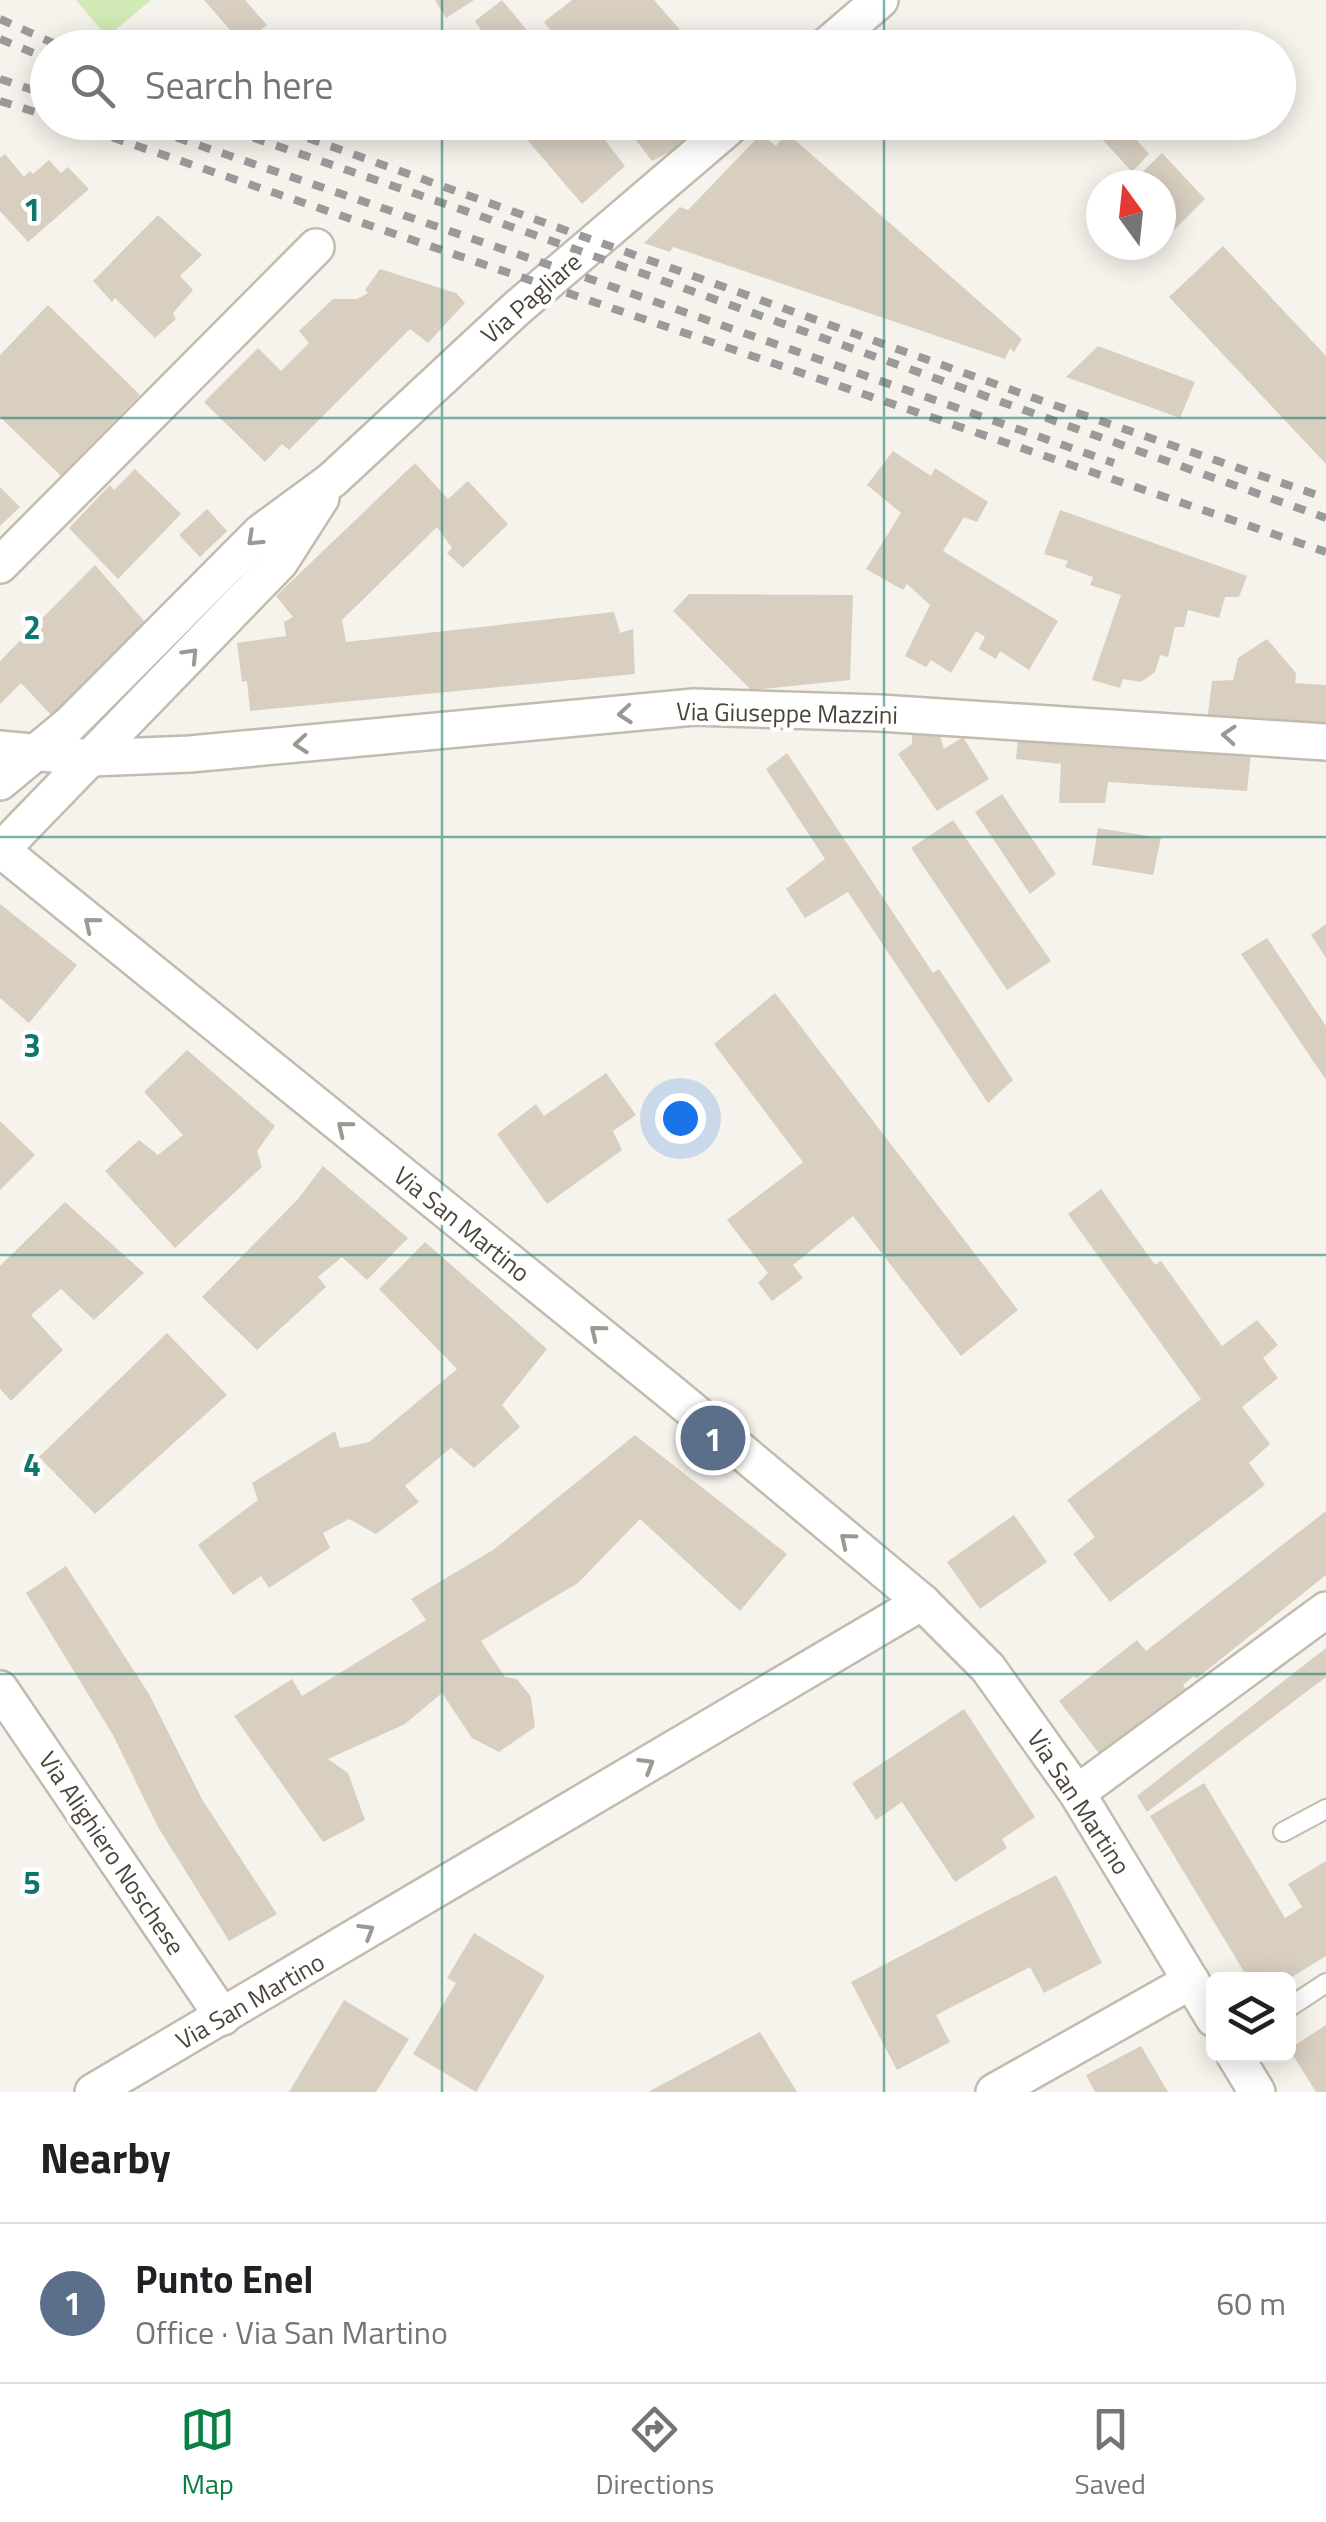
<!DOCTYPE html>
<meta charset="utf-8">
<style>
:root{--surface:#fff;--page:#f6f6f6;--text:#202124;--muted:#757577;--line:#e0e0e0;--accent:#0b8043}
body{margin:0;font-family:"Titillium Web",sans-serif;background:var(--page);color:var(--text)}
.controls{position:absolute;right:30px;bottom:30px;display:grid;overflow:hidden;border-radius:15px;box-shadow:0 5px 25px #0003}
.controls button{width:90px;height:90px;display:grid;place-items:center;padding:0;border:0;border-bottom:2px solid var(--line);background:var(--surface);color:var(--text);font:50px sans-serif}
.compass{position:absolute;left:1086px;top:170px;width:90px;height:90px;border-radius:50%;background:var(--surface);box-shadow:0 5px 25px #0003;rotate:345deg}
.you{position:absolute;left:680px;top:1118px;width:35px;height:35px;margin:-25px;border:8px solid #fff;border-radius:50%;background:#1a73e8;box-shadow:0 0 0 15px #1a73e833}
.badge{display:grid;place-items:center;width:65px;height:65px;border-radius:50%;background:var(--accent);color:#fff;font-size:32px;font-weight:700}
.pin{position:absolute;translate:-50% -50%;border:5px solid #fff;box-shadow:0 2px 10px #0006}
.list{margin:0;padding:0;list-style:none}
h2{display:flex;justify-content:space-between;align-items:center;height:130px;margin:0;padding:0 40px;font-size:42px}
h2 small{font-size:32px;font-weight:400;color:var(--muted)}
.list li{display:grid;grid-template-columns:65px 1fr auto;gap:30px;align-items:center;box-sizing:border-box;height:160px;padding:0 40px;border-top:2px solid var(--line)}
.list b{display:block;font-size:38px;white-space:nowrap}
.list p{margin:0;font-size:32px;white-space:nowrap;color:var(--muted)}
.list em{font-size:32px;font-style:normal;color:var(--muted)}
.icon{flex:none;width:55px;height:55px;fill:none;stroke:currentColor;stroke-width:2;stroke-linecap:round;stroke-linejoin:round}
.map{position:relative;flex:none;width:1326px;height:2092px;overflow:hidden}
.search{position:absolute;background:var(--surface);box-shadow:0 5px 25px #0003;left:30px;right:30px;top:30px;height:110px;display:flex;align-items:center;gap:25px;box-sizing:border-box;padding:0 35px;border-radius:55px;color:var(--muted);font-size:38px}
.sheet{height:290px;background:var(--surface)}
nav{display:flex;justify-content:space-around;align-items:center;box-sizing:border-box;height:140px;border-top:2px solid var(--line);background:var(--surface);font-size:28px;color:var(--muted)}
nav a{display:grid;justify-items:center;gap:5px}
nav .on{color:var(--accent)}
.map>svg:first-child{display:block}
.green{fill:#d2eab5}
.building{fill:#d8cfc1}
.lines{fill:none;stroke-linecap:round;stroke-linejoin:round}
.service-casing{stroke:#c2bbae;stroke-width:22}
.minor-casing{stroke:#c2bbae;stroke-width:40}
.service{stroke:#fff;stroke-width:18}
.minor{stroke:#fff;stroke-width:35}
.rail{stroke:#9a9a9a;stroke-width:8;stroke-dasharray:12 12;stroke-linecap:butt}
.oneway{stroke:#9c9892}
.grid{fill:none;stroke:#0f766e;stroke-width:2.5;stroke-opacity:0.55}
.labels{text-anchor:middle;stroke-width:9;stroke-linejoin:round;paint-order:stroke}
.street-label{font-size:25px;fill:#4b4439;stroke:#fff}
.grid-label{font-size:32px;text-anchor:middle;font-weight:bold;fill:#0f766e;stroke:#fff;stroke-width:9;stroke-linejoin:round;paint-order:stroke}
</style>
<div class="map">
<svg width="1326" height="2092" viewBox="0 0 1326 2092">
<rect width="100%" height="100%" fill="#f6f3ec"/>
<!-- green -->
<path class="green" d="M76,0h75l-44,37z"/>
<!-- building -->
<g class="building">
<path d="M204,0h41l22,25 -24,20z"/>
<path d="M435,0h39l-28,18z"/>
<path d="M502,0l32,39 -5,4 4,5h-44l2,-3 -16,-24z"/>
<path d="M572,0h82l42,48h-132l-20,-26z"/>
<path d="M512,122h79l34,44 -43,38z"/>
<path d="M622,122h93l-20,17 -43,22z"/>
<path d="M1121,122l28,32 -17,18 -30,-33z"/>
<path d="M787,133l235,206 -8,13 -4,-4 -5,11 -332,-112 -3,5 -26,-9 36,-36 8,3 73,-76 15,12z"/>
<path d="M1162,153l43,46 -36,36 -8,-8v-42h-32z"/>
<path d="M5,154l19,23 6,-6 3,3 16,-14 12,13 7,-6 21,22 -61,53 -28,-31v-53z"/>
<path d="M158,215l44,40 -22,21 13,14 -20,23 3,6 -21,19 -40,-40 -3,4 -19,-21z"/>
<path d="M1223,246l103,110v108l-157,-167z"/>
<path d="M380,269l76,24 9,10 -37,40 -18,-14 -121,121 -7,-6 -17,18 -61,-60 54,-54 23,23 28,-28 -10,-12 34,-32h24l11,-6 -3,-3z"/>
<path d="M48,305l92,90 -79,81 -61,-59v-62z"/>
<path d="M1098,346l97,36 -15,36 -114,-41z"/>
<path d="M893,451l38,25 4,-8 53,34 -11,20 -13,-5 -21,34 115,70 -29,49 -29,-19 -4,8 -17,-10 6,-12 -9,-6 -25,42 -20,-13 -5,7 -21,-11 25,-51 -23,-21 -4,6 -37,-21 35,-56 -34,-28z"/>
<path d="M415,463l33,36 20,-18 40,43 -45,44 -16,-15 5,-5 -15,-21 -95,93 4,22 268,-30 6,21 13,-4 2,45 -385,37 -3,-30 -5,1 -5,-39 49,-7 -2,-14 9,-5 -17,-21z"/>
<path d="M135,469l46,45 -63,65 -49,-51 41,-43 4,5z"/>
<path d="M0,487l20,20 -20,19z"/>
<path d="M207,509l20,22 -27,26 -21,-22z"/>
<path d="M1060,510l187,66 -8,21h-14l-6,21 -31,-8 -4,17h-9l-7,30 -8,-2 -5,17 -14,10 -18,-3 -3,9 -28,-8 29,-85 -31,-10 3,-8 -28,-10 3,-6 -24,-7z"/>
<path d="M95,565l50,57 -93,94 -31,-33 -21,21v-43z"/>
<path d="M689,594l164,1 -3,85 -99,10 -78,-79z"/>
<path d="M1267,639l29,34 -1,10 31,2v39l-119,-3 5,-40 21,-1 5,-22z"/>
<path d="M912,731l27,2 5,16 19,-12 26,42 -52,32 -39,-57 14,-10z"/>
<path d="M1018,737l233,15 -4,39 -139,-9 -3,21h-46l2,-39 -45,-5z"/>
<path d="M787,753l146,220 6,-4 74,111 -25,23 -140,-211 -43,26 -19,-29 39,-30 -59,-90z"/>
<path d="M1002,794l54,80 -26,20 -55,-82z"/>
<path d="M953,820l98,141 -44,29 -96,-142z"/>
<path d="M1098,828l63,10 -8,37 -61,-10z"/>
<path d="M0,904l77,61 -48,58 -29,-25z"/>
<path d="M1326,924v34l-15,-23z"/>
<path d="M1267,938l59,88v54l-85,-126z"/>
<path d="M775,993l243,317 -57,46 -108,-140 -60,49 10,13 -31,23 -14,-18 10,-10 -41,-53 76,-58 -89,-118z"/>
<path d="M187,1050l88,76 -18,25 5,16 -87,81 -70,-77 34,-31 19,15 25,-20 -39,-43z"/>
<path d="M606,1073l30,42 -23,16 9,19 -75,54 -50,-70 39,-30 8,12z"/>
<path d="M0,1121l35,34 -35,35z"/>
<path d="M323,1166l85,72 -41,42 -25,-23 -24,20 8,10 -69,63 -55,-53 96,-98z"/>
<path d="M1101,1189l54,76 6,-4 61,85 35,-26 21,25 -15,13 15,20 -36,29 28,37 -21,19 16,22 -155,117 -37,-48 22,-17 -28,-37 134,-101 -133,-185z"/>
<path d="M65,1202l79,71 -50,47 -33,-31 -30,26 32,35 -52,51 -11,-12v-123z"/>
<path d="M425,1242l122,107 -45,56 18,22 -46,41 -23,-20 -46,38 14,16 -43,32 -27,-15 -26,14 7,15 -61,40 -8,-12 -28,19 -35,-50 60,-45 -6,-17 83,-52 5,17 29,-6 88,-73 -78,-80z"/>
<path d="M167,1333l60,62 -132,119 -56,-57z"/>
<path d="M635,1435l152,119 -47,57 -100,-92 -62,64 -97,58 24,36 12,2 14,18 4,30 -36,25 -27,-14 -30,-45 -37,31 -77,35 20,14 17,47 -42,22 -89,-126 58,-37 10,17 124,-76 -15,-21 82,-49z"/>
<path d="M1326,1511v64l-130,104 -2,-3 -11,9 3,5 -85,66 -42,-55 78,-61 9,11z"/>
<path d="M1014,1515l33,47 -67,47 -33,-47z"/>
<path d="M66,1566l83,128 54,107 74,113 -48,27 -71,-114 -45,-92 -87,-142z"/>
<path d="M1326,1648v29l-179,135 -10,-16z"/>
<path d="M964,1709l71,108 -33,22 5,9 -52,34 -53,-80 -26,18 -24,-37z"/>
<path d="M1204,1783l81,135 17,-11 -14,-23 38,-23v95l-39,24h-38l-99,-164z"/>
<path d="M1056,1875l46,88 -58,30 -14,-26 -94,48 14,27 -53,28 -46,-88z"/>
<path d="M474,1933l71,43 -69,116 -63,-38 43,-71 -9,-5z"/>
<path d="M344,2000l65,39 -33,53h-87z"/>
<path d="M1326,2025v67h-10l-27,-43z"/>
<path d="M760,2032l37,60h-149z"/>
<path d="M1141,2046l27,46h-73l-9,-17z"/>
</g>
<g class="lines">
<!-- service casing -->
<g class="service-casing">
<g id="service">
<path d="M1283,1832l43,-23"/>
<path d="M1288,2008l38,-25"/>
</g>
</g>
<!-- minor casing -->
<g class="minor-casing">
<g id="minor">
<path d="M824,48l56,-48"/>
<path d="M0,565l316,-318"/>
<path d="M0,749l92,9 98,-4 504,-47 186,6 446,29"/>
<path d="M0,782l70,-58 190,-191 72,-53 184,-171 219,-187"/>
<path d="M0,849l674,546 248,207 66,66 89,125 137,226"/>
<path d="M1,850l279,-288 41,-64"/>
<path d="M0,1689l223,328"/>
<path d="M1077,1793l249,-183"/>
<path d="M1234,2054l23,38"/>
<path d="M93,2092l829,-490"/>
<path d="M994,2092l197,-111"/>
</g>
</g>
<!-- service -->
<use href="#service" class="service"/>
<!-- minor -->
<use href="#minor" class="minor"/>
<!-- rail -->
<g class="rail">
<path d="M0,19l64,29"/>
<path d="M0,39l48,20"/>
<path d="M0,79l48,16"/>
<path d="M0,101l48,15"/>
<path d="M67,122l1259,430"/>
<path d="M131,122l465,159 518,182"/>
<path d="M208,122l327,113 791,283"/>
<path d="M263,122l788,282 275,94"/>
</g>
</g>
<!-- one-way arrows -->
<defs><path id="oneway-chevron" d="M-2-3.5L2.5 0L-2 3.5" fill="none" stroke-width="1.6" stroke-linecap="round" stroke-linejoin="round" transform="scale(2.5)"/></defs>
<g class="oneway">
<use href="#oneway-chevron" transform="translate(254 539) rotate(137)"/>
<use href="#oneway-chevron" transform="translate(191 655) rotate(-46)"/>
<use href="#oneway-chevron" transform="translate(625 714) rotate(175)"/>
<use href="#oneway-chevron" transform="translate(1229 735) rotate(-176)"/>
<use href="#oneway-chevron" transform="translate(301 744) rotate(175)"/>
<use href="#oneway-chevron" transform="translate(91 924) rotate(-141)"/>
<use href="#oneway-chevron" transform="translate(344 1128) rotate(-141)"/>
<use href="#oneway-chevron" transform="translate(597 1332) rotate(-141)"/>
<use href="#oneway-chevron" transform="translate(847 1540) rotate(-140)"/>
<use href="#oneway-chevron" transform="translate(647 1765) rotate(-31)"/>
<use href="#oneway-chevron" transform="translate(367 1931) rotate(-31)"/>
</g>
<!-- grid -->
<path class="grid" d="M442,0v48M884,0v48M442,122v1970M884,122v1970M0,418h1326M0,837h1326M0,1255h1326M0,1674h1326"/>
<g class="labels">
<!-- street labels -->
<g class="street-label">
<text transform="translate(531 298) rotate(-41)" y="9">Via Pagliare</text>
<text transform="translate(787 713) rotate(1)" y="9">Via Giuseppe Mazzini</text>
<text transform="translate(462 1224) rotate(39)" y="9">Via San Martino</text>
<text transform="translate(1079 1802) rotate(57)" y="9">Via San Martino</text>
<text transform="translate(112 1853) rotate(56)" y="9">Via Alighiero Noschese</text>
<text transform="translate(250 2001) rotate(-30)" y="9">Via San Martino</text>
</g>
</g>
<g class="grid-label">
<text x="32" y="221">1</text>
<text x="32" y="639">2</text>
<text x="32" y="1057">3</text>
<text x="32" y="1476">4</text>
<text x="32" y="1894">5</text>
</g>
</svg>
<div class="controls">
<button><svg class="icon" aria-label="layers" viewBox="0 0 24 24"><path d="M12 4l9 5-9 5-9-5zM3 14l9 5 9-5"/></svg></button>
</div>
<svg class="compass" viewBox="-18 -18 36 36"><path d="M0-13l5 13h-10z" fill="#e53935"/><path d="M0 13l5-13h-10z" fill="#757577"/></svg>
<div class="you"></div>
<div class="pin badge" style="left:713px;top:1438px;background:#5c6f8a">1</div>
<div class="search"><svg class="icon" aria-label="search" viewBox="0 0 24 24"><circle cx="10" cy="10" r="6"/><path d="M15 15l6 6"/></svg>Search here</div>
</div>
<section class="sheet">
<h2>Nearby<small></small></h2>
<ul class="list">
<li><span class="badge" style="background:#5c6f8a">1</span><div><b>Punto Enel</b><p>Office · Via San Martino</p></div><em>60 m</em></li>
</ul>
</section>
<nav>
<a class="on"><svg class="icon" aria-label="map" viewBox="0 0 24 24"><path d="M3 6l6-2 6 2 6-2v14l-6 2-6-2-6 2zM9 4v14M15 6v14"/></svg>Map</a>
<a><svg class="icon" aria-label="directions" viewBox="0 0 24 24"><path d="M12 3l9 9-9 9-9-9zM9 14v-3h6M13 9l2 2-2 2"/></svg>Directions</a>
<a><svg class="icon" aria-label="saved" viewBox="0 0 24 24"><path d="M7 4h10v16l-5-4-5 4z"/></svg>Saved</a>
</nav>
